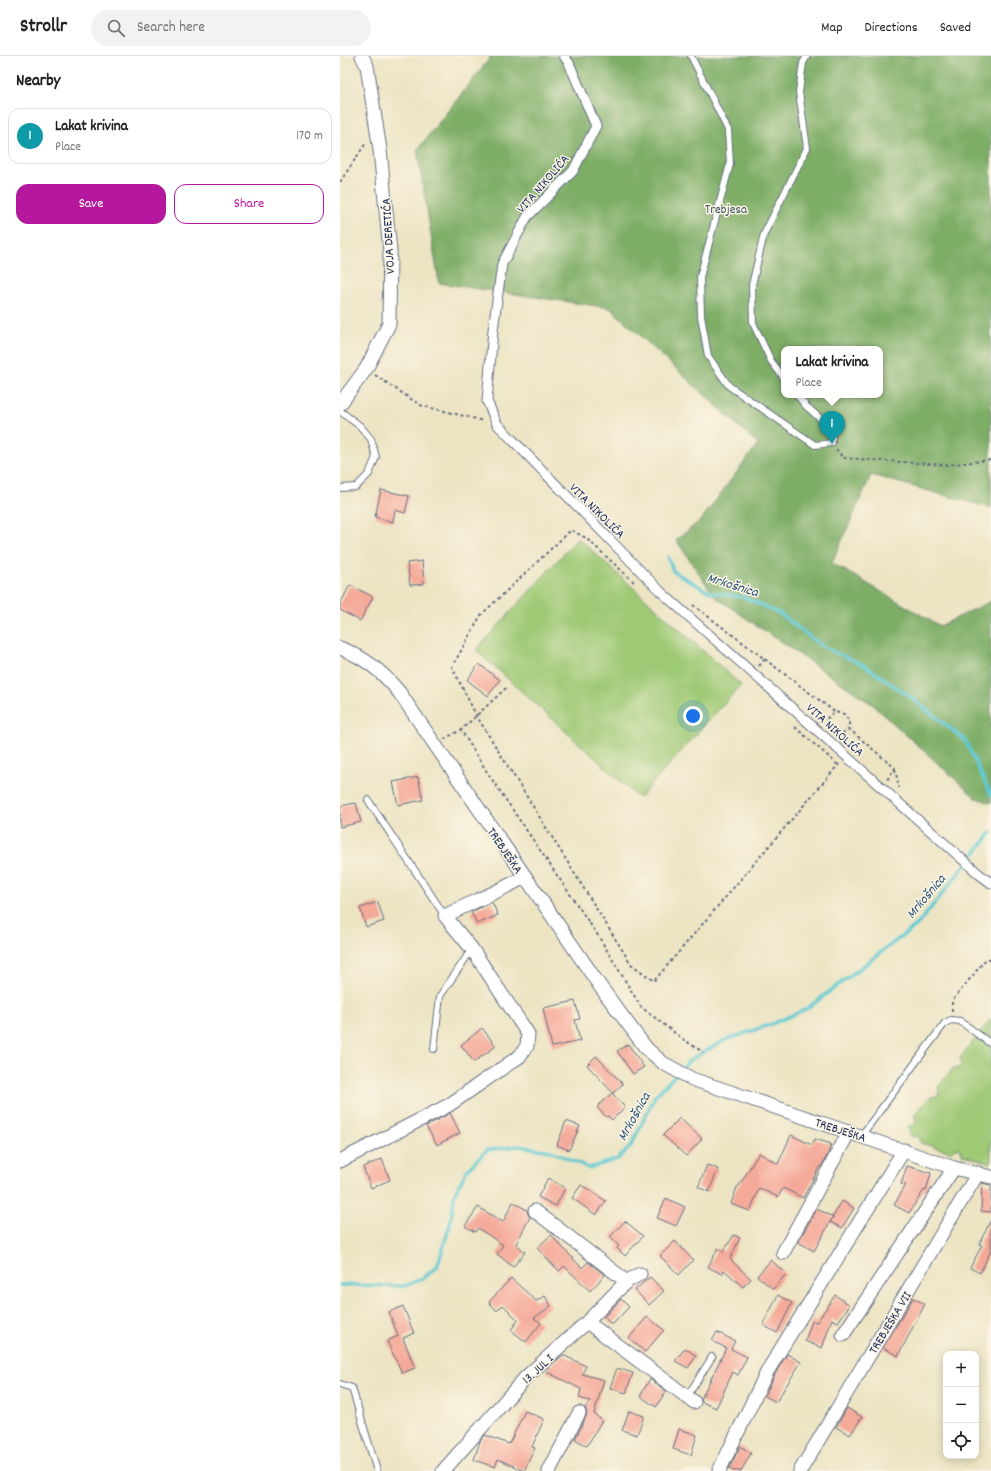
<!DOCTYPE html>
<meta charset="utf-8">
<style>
:root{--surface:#fff;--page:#f2f2f2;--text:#222;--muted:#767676;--line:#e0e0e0;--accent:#b5179e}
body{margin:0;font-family:Dekko,sans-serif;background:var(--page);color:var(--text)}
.controls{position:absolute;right:12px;bottom:12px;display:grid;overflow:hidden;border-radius:8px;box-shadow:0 2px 10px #0003}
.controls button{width:36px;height:36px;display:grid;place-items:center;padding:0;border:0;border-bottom:1px solid var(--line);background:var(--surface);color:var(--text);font:20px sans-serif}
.you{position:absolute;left:353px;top:660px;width:14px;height:14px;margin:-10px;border:3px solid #fff;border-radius:50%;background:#1a73e8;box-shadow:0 0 0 6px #1a73e833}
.badge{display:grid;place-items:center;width:26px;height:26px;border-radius:50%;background:var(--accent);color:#fff;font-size:13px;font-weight:700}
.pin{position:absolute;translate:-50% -33px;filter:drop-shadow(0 1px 2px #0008)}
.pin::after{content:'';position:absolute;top:21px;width:14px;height:12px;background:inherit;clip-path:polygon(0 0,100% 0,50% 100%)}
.popup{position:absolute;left:441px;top:290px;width:102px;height:52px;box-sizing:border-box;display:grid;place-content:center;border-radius:8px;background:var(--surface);filter:drop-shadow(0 1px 3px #0005);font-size:13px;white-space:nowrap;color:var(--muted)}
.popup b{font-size:15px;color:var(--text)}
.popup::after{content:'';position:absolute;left:50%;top:100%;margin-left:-8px;border:8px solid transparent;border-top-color:var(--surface)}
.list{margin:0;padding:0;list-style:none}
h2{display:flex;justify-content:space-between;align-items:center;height:52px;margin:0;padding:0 16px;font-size:17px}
h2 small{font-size:13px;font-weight:400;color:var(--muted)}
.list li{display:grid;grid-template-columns:26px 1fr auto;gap:12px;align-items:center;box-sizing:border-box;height:56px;margin:0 8px 8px;padding:0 8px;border:1px solid var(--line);border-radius:12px}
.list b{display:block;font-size:15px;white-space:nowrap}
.list p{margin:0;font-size:13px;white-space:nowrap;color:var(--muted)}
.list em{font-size:13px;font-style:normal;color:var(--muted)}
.actions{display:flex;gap:8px;padding:12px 16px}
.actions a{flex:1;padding:9px 0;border:1px solid var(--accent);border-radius:12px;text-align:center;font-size:14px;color:var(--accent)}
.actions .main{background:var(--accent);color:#fff}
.icon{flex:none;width:22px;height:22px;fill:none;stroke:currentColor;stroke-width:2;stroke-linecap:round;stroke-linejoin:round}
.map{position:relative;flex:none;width:651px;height:1415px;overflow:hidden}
header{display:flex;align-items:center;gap:24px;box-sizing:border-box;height:56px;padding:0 20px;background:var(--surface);border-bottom:1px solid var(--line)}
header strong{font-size:19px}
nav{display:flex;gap:22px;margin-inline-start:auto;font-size:14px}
.search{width:280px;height:36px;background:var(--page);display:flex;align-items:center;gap:10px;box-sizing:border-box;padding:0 14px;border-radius:22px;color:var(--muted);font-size:15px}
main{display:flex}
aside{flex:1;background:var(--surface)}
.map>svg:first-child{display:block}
.green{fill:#9ec975;stroke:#5c7c6a}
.forest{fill:#7ead66;stroke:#4c6e62;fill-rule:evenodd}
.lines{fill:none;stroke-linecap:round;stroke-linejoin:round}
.stream{stroke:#5bc8d2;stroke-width:3.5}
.building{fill:#f5a999}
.service-casing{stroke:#646e81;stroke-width:8}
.pedestrian-casing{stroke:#646e81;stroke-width:11}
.minor-casing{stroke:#646e81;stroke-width:15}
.path{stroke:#646e81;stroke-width:2;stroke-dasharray:3 3;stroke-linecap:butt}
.service{stroke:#fff;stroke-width:6}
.pedestrian{stroke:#fff;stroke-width:9}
.minor{stroke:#fff;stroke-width:13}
.labels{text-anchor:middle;stroke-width:3;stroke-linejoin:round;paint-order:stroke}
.street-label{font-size:13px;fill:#1b2f5e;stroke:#fcf5e5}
.park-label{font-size:13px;fill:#3c5664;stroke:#fcf5e5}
.water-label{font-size:14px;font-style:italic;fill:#2b557b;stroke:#fcf5e5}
</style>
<header>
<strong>Strollr</strong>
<div class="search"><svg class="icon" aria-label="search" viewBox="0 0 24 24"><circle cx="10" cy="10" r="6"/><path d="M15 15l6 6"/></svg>Search here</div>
<nav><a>Map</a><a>Directions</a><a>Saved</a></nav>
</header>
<main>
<aside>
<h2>Nearby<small></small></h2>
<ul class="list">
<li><span class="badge" style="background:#0f9aa8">1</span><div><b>Lakat krivina</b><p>Place</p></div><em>170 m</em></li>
</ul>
<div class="actions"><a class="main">Save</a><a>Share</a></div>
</aside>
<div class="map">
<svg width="651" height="1415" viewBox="0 0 651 1415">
<rect width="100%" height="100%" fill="#fcf5e5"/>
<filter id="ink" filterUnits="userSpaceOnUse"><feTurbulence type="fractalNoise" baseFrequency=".025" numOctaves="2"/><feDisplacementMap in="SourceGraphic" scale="8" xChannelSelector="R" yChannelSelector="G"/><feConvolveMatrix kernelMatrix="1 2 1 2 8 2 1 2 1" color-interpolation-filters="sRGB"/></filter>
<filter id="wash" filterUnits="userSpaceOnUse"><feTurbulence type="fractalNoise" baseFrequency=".012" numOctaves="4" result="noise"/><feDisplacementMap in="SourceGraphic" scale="16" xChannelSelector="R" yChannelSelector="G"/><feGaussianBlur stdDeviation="0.9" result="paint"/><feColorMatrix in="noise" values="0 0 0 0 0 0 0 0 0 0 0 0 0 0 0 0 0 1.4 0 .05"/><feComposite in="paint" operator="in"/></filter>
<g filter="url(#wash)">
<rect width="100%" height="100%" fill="#ece4c3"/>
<!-- green -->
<g class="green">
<path d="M238,482l163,147 -102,113 -163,-148z"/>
<path d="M651,963v144l-28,-8 -3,-6 -5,-1 -4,4 -30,-9 -3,-7 -7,1 -3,-11 6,-1 2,-4 -2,-5 16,-19 7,-1 2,-4 -1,-5 15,-19h5l3,-3 -1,-7z"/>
</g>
<!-- forest -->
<path class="forest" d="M149,0h502v452l-120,-33 -39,88 108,63 51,-25v202l-15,-5 -104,-94 -157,-107 -39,-57 25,-20 57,-76 -148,-136 -171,-25 -22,-133 73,-92zM444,293h96v46h-96z"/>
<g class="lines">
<!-- stream -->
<g class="stream">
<path d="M328,501l5,14 36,21 34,5 36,16 44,34 41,18 45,31 56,44 26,55"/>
<path d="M0,1229l65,1 18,-8 14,-11 13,-42 5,-33 12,-22 20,-20 32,-4 32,5 38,17 29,-9 13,-13 24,-50 35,-36 33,-19 49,-17 36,-16 110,-84 73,-91"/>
</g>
</g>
<g id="blocks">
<!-- building -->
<g class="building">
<path d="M41,434l28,6 -4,17 -10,-3 -2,12 -18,-5z"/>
<path d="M82,505l2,23 -14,1 -3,-22z"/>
<path d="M10,529l23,12 -13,24 -20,-11v-6z"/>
<path d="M139,608l21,16 -12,16 -21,-16z"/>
<path d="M78,721l5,23 -25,5 -5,-23z"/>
<path d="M16,747l5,19 -21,5v-21z"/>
<path d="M38,846l6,19 -18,6 -6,-19z"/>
<path d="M152,846l6,13 -21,9 -6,-12z"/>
<path d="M235,945l5,18 -5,1 5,21 -28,6 -9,-39z"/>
<path d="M142,972l14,18 -22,16 -13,-17z"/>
<path d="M288,988l16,23 -11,7 -16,-23z"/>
<path d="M256,1000l27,28 -10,9 -26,-28z"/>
<path d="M272,1037l13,14 -13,13 -4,-4 -2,1 -9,-10z"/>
<path d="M110,1057l10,20 -23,12 -11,-19z"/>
<path d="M340,1062l22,21 -16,17 -23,-21z"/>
<path d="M226,1065l14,5 -11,24 -12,-5z"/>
<path d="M451,1079l21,10 3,-6 16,5 -3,10 -7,13 -1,-1 -17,32 -20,-10 -5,9 -19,-9 -9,23 -19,-7 6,-17h1l21,-34 19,11z"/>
<path d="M42,1103l8,21 -19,8 -8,-21z"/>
<path d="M367,1109l11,4 -9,23 -11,-5z"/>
<path d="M567,1110l24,7 -5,18 -2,-1 -15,23 -15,-8 12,-20 -5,-1z"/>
<path d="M208,1122l17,10 -9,18 -18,-9z"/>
<path d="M642,1127l9,2v27l-10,-1z"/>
<path d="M241,1129l25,16 -10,14 -24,-17z"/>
<path d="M326,1142l19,9 -9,19 -19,-8z"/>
<path d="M502,1145l12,7 -12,20 -12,-6z"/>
<path d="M173,1146l14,8 1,4 2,3 -14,27 9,8 -12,15 -16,-13 6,-9 -25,-17 -3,4 -10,-6 13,-19 25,15z"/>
<path d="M477,1153l16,8 -19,34 -16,-9z"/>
<path d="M651,1164v30l-11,23 -10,-5 12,-23 -3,-1z"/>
<path d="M285,1165l18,15 -18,20 -8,-8 2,-2 -9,-9z"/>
<path d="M211,1179l31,33 6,-6 17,13 -15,16 -26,-25 -5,5 -22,-23z"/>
<path d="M394,1179l6,3 -10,21 21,20 -8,8 -19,-17 -2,4 -14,-7 10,-19 5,4z"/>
<path d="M335,1185l18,19 -14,15 -19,-19z"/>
<path d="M431,1204l15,14 -13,15 -16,-13z"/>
<path d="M310,1221l14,14 -15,14 -14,-15z"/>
<path d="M171,1222l25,23 9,-5 6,10 -17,12 7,5 -15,19 -15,-12 7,-10 -15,-15 -6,6 -8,-9z"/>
<path d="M438,1239l14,8 -15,30 -14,-8z"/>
<path d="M495,1239l15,10 -12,17 -6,-3 -10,29 -17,-7 7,-20 5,1z"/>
<path d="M573,1242l12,6 -27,52 -15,-8z"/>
<path d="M281,1243l8,8 -17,18 -8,-8z"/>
<path d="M63,1250l11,27 -11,5 12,30 -13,5 -15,-32 11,-5 -9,-24z"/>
<path d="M307,1261l17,13 -19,22 -16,-14z"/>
<path d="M377,1276l18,9 -4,8 16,8 -9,18 -5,-3 -17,36 -14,-6 -1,-3 25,-51 -14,-7z"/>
<path d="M345,1292l11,8 -8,12 -13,-7z"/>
<path d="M447,1298l14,8 -25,40 -11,-6 10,-22z"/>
<path d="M223,1299l23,11 -4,8 22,6 -10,34 8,6 -15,26 -12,-7 11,-22 1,-5 -2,-4 5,-7 -11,-3 2,-9 -34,-17 3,-6z"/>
<path d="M277,1312l16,5 -7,20 -16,-5z"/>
<path d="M310,1323l16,12 -10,16 -16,-11z"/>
<path d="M507,1352l15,9 -12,18 -14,-8z"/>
<path d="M185,1355l19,8 -12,28 3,1 -11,23 -26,-12 -3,8 -21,-7 6,-19 5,-6 24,9z"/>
<path d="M289,1355l15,5 -7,19 -15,-5z"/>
<path d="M339,1373l18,6 -6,20 -18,-6z"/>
<path d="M400,1390l11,7 -10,18h-8l-4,-2z"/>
</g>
</g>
</g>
<g filter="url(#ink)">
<use href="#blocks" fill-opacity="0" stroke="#646e81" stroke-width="1"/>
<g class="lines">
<!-- service casing -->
<g class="service-casing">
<g id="service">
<path d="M351,0l37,74 2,34 -30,113 1,39 7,40 21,30 86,59 17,-2v-14l-26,-23 -9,-11"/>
<path d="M444,322l-13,-17 -18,-38 -1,-38 12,-51 43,-86 -8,-56 4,-29 4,-7"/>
<path d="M0,355l20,15 11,13 5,18 -7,17 -13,13 -16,1"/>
<path d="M28,744l77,116"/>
<path d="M94,993l6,-53 32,-47"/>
<path d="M521,1080l84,-113 6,-3 9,1 31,23"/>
<path d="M0,1328l12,4 25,83"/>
<path d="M347,1341l25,-40"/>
</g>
</g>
<!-- pedestrian casing -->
<g class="pedestrian-casing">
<path id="pedestrian" d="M224,0l5,7 27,63 -23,45 -46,46 -25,47 -9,66 -6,71 10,23 163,167 319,283 12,9"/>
</g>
<!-- minor casing -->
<g class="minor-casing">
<g id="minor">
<path d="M0,348l26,-35 23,-45 1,-73 -10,-101 -13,-84 -5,-10"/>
<path d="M0,592c24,9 43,24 59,44l203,297 44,59 17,15 29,16 262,89 37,9"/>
<path d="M0,1105l109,-56 71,-49 7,-10 1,-12 -56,-85 -27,-33c26,-14 54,-24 79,-39"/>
<path d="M195,1155l82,63 9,8"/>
<path d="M443,1197l66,-121"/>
<path d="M247,1266l107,80"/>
<path d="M503,1279l111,-167"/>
<path d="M103,1415l83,-94 61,-55 39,-40 14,-8"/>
<path d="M209,1415l30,-58"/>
<path d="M379,1415l49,-101 136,-220"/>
<path d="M460,1415l178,-298"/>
</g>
</g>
<!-- path -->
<g class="path">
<path d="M0,126l26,-39"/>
<path d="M35,319l45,30 64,16"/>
<path d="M496,393l7,9 103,7 45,-5"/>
<path d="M294,526l-48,-44 -15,-8 -90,85 -29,52 24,48 155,249 23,17 185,-217"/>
<path d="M353,549l142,107"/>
<path d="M419,610l6,-7"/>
<path d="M166,632l-45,42 26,42 112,165 42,70 43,33 19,12"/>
<path d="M486,669l2,-8 7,-5 9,2 5,7v8l46,39 -8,12"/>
<path d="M455,671l43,38"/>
<path d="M496,678l7,-1 6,-4"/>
<path d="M104,683l17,-9"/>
<path d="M555,713l4,19"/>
<path d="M612,955v-10l34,-42h5"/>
</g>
<!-- service -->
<use href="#service" class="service"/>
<!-- pedestrian -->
<use href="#pedestrian" class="pedestrian"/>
<!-- minor -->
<use href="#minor" class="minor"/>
</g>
</g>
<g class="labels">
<!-- street labels -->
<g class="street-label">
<text transform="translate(202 127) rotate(-49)" y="5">VITA NIKOLIĆA</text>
<text transform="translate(47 180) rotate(-93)" y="5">VOJA DERETIĆA</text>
<text transform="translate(258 454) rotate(45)" y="5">VITA NIKOLIĆA</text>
<text transform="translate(496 673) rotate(42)" y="5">VITA NIKOLIĆA</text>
<text transform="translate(166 794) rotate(56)" y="5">TREBJEŠKA</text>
<text transform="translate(501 1073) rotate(18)" y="5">TREBJEŠKA</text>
<text transform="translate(549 1266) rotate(-59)" y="5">TREBJEŠKA VII</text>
<text transform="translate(197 1312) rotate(-43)" y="5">13. JUL I</text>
</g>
<!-- park labels -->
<g class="park-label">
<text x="386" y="157">Trebjesa</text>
</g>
<!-- water labels -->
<g class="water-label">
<text transform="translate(393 528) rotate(17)" y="5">Mrkošnica</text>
<text transform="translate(585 840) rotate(-50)" y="5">Mrkošnica</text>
<text transform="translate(293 1060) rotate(-61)" y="5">Mrkošnica</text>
</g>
</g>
</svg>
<div class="controls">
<button>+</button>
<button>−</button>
<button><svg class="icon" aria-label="locate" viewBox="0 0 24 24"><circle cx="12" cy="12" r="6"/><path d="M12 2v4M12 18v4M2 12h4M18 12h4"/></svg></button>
</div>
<div class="you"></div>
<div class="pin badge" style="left:492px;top:388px;background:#0f9aa8">1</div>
<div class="popup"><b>Lakat krivina</b>Place</div>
</div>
</main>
